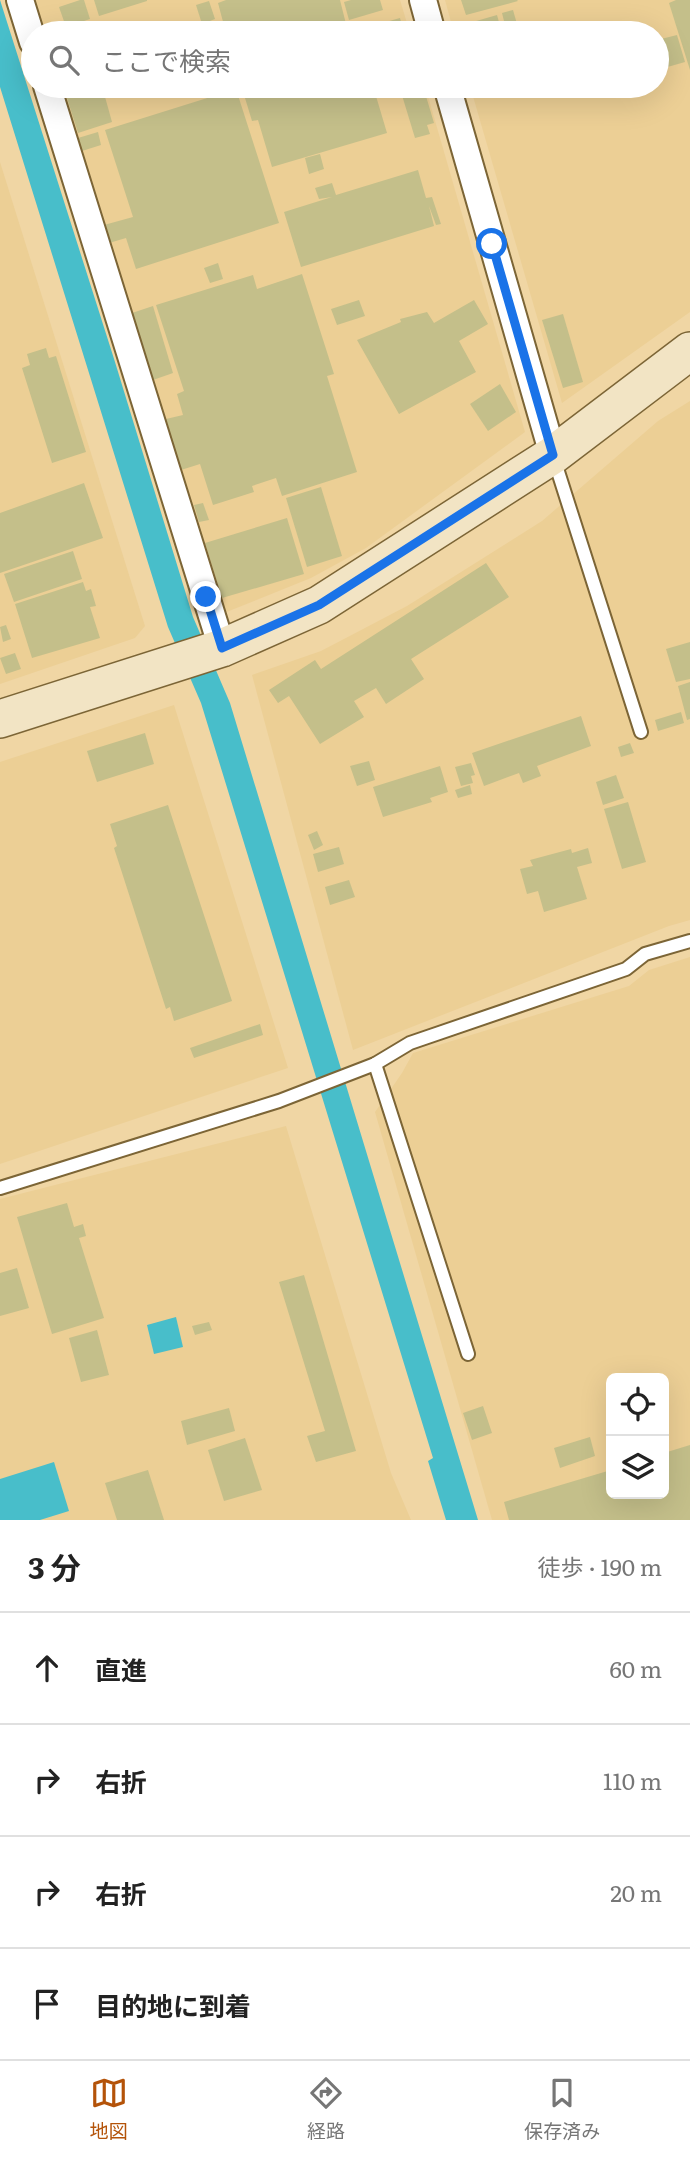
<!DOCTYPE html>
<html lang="ja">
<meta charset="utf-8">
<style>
:root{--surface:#fff;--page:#f2f2f2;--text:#222;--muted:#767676;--line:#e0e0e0;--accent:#b45309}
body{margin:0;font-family:Literata,"Noto Sans JP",serif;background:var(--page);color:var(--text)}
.controls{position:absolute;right:21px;bottom:21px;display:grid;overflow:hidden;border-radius:10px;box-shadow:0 7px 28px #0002}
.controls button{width:63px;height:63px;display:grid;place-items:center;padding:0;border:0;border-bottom:2px solid var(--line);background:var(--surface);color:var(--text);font:35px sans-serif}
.stop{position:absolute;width:21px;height:21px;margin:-16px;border:5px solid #1a73e8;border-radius:50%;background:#fff}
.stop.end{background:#1a73e8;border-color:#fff;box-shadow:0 2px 7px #0008}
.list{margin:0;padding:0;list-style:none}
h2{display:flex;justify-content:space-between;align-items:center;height:91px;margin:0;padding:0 28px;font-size:30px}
h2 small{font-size:23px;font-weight:400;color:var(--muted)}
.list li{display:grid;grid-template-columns:46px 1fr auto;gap:21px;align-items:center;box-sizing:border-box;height:112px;padding:0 28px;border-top:2px solid var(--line)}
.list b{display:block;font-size:26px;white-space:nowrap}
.list em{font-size:23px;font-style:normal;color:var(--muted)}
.icon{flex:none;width:38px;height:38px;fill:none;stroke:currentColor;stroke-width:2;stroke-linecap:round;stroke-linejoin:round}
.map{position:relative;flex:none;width:690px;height:1520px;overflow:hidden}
.search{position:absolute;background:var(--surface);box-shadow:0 7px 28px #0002;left:21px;right:21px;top:21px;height:77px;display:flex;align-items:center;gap:18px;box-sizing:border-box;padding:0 24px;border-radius:38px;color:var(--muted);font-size:26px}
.sheet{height:539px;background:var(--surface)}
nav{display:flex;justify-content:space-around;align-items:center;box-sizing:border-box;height:98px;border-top:2px solid var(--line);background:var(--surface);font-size:19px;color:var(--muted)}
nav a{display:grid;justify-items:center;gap:4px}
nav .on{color:var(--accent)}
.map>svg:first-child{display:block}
.built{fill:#eccf95;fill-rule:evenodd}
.water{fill:#48beca}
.building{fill:#c4bf8a}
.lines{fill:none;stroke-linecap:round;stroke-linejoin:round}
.lane-casing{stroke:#7c6536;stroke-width:16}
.street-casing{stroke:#7c6536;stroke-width:30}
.secondary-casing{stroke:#7c6536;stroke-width:40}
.lane{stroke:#fff;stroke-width:12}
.street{stroke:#fff;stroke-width:26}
.secondary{stroke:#f2e4c4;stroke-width:37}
.route{stroke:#1a73e8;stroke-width:9}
</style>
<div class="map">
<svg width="690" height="1520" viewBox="0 0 690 1520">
<rect width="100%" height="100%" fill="#f0d6a4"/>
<!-- built -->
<g class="built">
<path d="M33,0h367l10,33h-367z"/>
<path d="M445,0h245v312l-128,91 -92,-317h187v-53h-203z"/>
<path d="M60,86h365l100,346 -159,116 -55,30 -87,35z"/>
<path d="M0,162l145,464 -10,12 -135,46z"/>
<path d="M690,401v519l-21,6 -316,124 -101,-375 69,-24 86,-45 135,-85 116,-100z"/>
<path d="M174,705l114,363 -288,96v-402z"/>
<path d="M690,957v563h-198l-117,-408 27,-39 11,-20 216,-67 20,-16zM611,1378h53v116h-53z"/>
<path d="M286,1126l105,347 20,47h-411v-321z"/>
</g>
<!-- water -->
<g class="water">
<path d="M0,0l115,362 78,255 37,86 248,817h-32l-18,-59 5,-3 -232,-755 -33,-76 -168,-540z"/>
<path d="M176,1317l7,30 -29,7 -7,-29z"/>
<path d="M54,1462l15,49 -29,9h-40v-41z"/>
</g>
<!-- building -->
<g class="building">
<path d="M80,0h4l6,19 -24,8 -7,-20z"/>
<path d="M94,0h53v1l-48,15z"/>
<path d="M226,0h114l6,24 -33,9h-87l-8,-30z"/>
<path d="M351,0h29l3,10 -34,10 -5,-18z"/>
<path d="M461,0h56l1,1 -52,14z"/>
<path d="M676,0h14v70l-21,-67z"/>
<path d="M209,1l6,18 -13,5 -6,-19z"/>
<path d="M513,10l6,21 -12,2 -5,-20z"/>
<path d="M497,15l5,18h-41l-2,-7z"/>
<path d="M400,18l4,15h-42l-1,-4z"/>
<path d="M218,22l3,11h-16l-2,-6z"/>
<path d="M677,35l8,27 -28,8v-30z"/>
<path d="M93,86h9l10,36 -34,11 -12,-38z"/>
<path d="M242,86h14l2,6 -13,4z"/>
<path d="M259,86h114l14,47 -115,34 -14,-47 -6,1 -7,-23 16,-5z"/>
<path d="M423,86l11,37 -7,2 3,9 -15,4 -14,-46z"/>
<path d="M236,89l43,134 -143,46 -10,-31 -17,5 -5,-18 29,-8 -28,-87z"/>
<path d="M98,132l3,13 -19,6 -4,-13z"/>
<path d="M320,154l4,15 -15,5 -4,-16z"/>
<path d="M418,170l8,28 6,-1 9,27 -5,1 -7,-19 5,20 -133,41 -17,-55 48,-15 -13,2 -4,-11 17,-5 4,12z"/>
<path d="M218,263l5,16 -13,4 -6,-15z"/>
<path d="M302,274l32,100 -7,2 30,96 -75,24 -6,-18 -24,8 2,6 -41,13 -13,-41 -19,6 -15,-51 17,-4 -6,-21 7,-3 -28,-86 97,-30 4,14z"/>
<path d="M359,300l6,16 -28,9 -6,-16z"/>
<path d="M474,300l14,24 -29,17 17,31 -77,42 -42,-74 44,-18 -1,-3 27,-7 7,11z"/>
<path d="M153,306l20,67 -20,7 -21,-67z"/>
<path d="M563,314l20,68 -20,6 -21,-68z"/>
<path d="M46,348l3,10 7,-2 30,96 -34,11 -30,-95 8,-3 -3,-11z"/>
<path d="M500,384l16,28 -28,19 -18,-27z"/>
<path d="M84,483l19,55 -103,35v-60z"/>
<path d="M321,487l21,69 -35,11 -21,-69z"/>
<path d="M203,503l6,17 -10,2 -5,-17z"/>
<path d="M287,518l17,56 -82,24 -17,-55z"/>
<path d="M73,551l9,28 -68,23 -10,-28z"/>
<path d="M486,563l23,34 -98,62 13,20 -38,25 -10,-16 -22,13 10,16 -44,27 -31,-48 -11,7 -9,-13 46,-30 6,9z"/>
<path d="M83,582l3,9 5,-2 5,17 -6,1 10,31 -68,20 -17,-54z"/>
<path d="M6,625l5,14 -8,3 -3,-15z"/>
<path d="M690,642v37l-14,3 -10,-33z"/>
<path d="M15,653l6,16 -15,5 -6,-16z"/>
<path d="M690,682v37l-3,1 -9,-34z"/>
<path d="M681,712l3,11 -26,8 -3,-11z"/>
<path d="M581,716l10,30 -54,20 4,10 -18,7 -4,-10 -35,13 -12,-33z"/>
<path d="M145,733l9,31 -57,18 -10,-31z"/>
<path d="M630,743l4,10 -13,4 -3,-10z"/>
<path d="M369,761l6,19 -18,6 -7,-20z"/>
<path d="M471,763l4,12 -4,1 2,7 -12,3 -6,-19z"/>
<path d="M440,766l8,26 -18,6 2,4 -49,15 -10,-30z"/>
<path d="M616,775l8,23 -21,7 -7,-23z"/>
<path d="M470,785l2,9 -14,4 -3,-8z"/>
<path d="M628,802l18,60 -24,7 -18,-60z"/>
<path d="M168,805l64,196 -58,20 -4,-14 -4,2 -52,-161 3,-2 -7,-22z"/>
<path d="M317,831l6,14 -9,5 -6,-15z"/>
<path d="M339,847l5,17 -26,8 -5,-18z"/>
<path d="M588,848l4,15 -15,4 10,32 -43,13 -6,-21 -11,3 -7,-25 13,-3 -3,-6 41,-11 1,4z"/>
<path d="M349,880l6,17 -25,8 -5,-18z"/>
<path d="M260,1024l3,11 -69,23 -4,-10z"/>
<path d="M67,1203l7,24 9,-3 3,12 -7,2 25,80 -52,16 -35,-117z"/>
<path d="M17,1268l12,40 -29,8v-43z"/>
<path d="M304,1275l52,176 -40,11 -9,-26 18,-5 -46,-149z"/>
<path d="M209,1322l3,8 -17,5 -3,-9z"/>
<path d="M97,1330l12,45 -28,7 -12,-44z"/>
<path d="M483,1406l9,27 -20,7 -9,-27z"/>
<path d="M229,1408l6,23 -48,14 -6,-24z"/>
<path d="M590,1437l5,19 -35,12 -6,-20z"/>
<path d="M245,1438l17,52 -38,11 -16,-51z"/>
<path d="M690,1445v75h-181l-5,-18 107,-32v24h53v-41z"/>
<path d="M148,1470l16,50h-47l-12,-37z"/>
</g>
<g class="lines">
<!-- lane casing -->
<g class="lane-casing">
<g id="lane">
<path d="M554,459l87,273"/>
<path d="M375,1064l93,290"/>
<path d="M0,1188l279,-87 96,-37 35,-21 216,-74 19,-15 45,-13"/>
</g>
</g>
<!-- street casing -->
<g class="street-casing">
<g id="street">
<path d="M20,0l13,42"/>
<path d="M423,0l9,33"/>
<path d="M47,86l175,562"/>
<path d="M447,86l106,369"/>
</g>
</g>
<!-- secondary casing -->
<g class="secondary-casing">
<path id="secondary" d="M0,719l222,-71 97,-43 234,-150 137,-104"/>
</g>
<!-- lane -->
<use href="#lane" class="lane"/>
<!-- street -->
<use href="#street" class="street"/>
<!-- secondary -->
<use href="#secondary" class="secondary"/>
</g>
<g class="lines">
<!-- route -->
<path class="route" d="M206,597l16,51 97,-43 234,-150 -61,-211"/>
</g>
</svg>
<div class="controls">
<button><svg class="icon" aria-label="locate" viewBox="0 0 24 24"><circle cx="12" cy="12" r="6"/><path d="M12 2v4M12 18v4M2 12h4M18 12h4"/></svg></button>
<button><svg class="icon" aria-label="layers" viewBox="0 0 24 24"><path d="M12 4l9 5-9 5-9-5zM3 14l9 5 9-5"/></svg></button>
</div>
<div class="stop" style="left:492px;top:244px"></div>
<div class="stop end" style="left:206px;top:597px"></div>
<div class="search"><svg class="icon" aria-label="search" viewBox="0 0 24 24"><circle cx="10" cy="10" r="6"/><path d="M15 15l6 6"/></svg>ここで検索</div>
</div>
<section class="sheet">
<h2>3 分<small>徒歩 · 190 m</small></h2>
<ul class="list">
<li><svg class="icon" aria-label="ahead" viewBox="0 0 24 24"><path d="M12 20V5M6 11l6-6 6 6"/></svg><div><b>直進</b></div><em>60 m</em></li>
<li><svg class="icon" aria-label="right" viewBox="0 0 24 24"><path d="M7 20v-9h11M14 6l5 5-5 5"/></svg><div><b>右折</b></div><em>110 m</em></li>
<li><svg class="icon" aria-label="right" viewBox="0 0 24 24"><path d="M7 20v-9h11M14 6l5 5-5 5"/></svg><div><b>右折</b></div><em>20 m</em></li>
<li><svg class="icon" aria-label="arrive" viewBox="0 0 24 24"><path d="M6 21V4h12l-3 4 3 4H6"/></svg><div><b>目的地に到着</b></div></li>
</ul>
</section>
<nav>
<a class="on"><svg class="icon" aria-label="map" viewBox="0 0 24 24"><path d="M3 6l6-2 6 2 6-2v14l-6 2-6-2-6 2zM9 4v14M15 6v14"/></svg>地図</a>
<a><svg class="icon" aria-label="directions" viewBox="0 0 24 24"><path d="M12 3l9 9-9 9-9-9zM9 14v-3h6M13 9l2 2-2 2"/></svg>経路</a>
<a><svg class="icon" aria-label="saved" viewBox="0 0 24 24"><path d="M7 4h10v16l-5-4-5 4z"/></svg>保存済み</a>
</nav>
